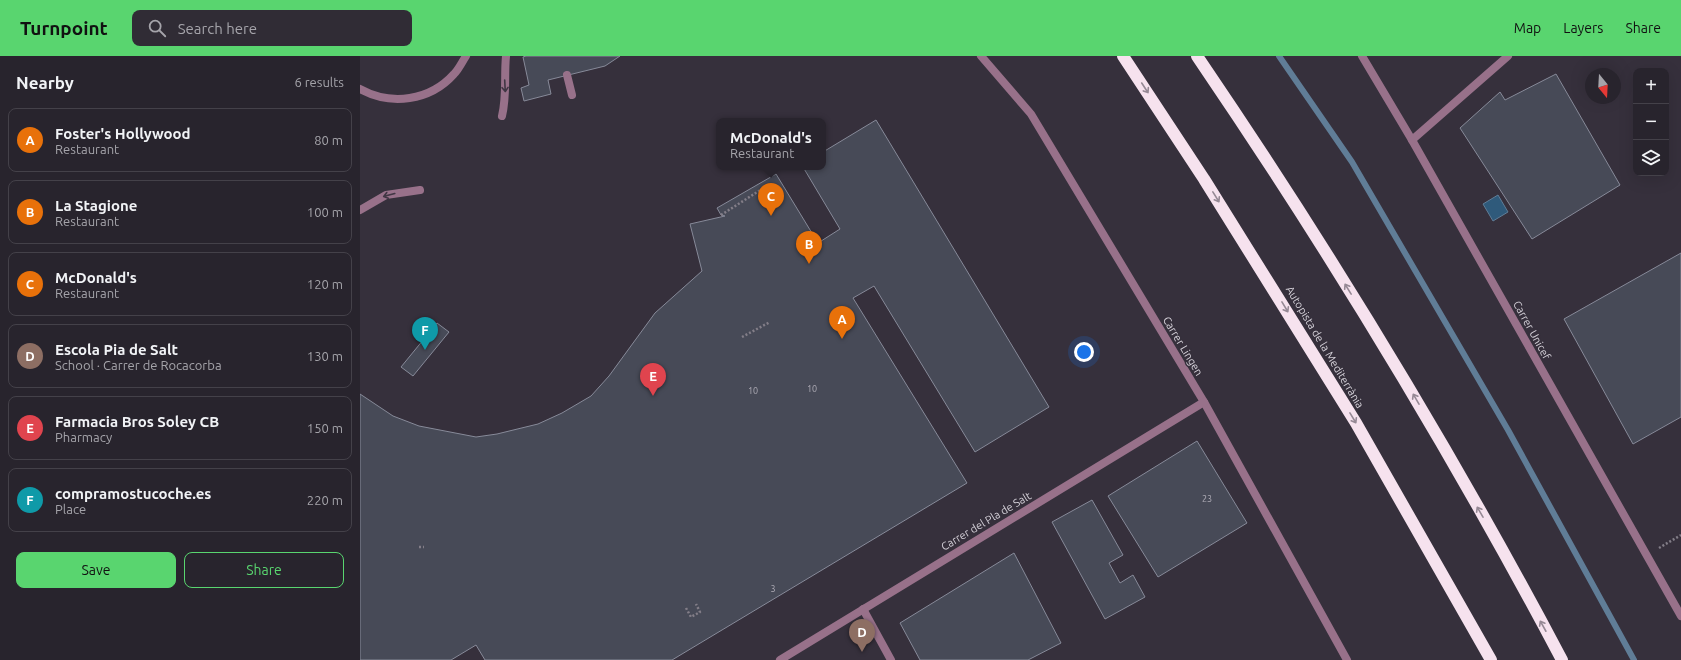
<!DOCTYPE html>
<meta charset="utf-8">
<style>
:root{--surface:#28242d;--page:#302c35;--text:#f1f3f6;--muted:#a5a4aa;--line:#444149;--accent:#59d56f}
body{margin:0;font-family:Ubuntu,sans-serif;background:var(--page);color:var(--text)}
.controls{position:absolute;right:12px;top:12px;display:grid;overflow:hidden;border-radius:8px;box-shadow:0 4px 16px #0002}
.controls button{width:36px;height:36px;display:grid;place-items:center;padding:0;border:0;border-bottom:1px solid var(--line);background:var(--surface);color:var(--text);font:20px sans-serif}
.compass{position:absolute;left:1225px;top:12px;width:36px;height:36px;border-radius:50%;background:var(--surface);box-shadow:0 4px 16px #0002;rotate:162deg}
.you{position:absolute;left:724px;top:296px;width:14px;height:14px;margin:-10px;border:3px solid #fff;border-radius:50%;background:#1a73e8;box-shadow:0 0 0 6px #1a73e833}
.badge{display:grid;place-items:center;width:26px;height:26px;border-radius:50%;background:var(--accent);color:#fff;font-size:13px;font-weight:700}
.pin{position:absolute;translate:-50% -33px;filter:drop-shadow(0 1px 2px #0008)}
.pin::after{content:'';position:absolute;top:21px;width:14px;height:12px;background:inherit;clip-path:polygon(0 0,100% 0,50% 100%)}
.popup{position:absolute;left:356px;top:62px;width:110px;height:52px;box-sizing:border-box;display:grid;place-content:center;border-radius:8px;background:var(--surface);filter:drop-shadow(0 1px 3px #0005);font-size:13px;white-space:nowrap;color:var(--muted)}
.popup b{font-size:15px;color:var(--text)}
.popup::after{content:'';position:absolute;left:50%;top:100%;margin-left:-8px;border:8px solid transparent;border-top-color:var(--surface)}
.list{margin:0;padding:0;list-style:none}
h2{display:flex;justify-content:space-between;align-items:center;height:52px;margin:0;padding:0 16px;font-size:17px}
h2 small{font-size:13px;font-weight:400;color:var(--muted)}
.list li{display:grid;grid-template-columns:26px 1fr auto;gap:12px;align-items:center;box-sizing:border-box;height:64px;margin:0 8px 8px;padding:0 8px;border:1px solid var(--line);border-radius:8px}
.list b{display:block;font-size:15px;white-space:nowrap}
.list p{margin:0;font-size:13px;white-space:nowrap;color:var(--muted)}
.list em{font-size:13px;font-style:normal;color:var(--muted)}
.actions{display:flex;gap:8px;padding:12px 16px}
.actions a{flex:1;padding:9px 0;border:1px solid var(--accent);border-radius:8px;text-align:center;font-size:14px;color:var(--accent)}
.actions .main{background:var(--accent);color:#111}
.icon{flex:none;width:22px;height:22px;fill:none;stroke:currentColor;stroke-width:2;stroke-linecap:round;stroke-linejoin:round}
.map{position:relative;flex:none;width:1321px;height:604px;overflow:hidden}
header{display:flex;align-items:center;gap:24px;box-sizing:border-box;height:56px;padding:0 20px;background:var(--accent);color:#111}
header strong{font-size:19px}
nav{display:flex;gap:22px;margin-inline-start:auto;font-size:14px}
.search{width:280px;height:36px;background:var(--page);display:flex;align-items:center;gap:10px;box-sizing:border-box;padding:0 14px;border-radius:8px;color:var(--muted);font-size:15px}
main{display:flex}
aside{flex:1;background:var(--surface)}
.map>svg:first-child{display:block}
.water{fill:#2f5a7b;stroke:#607d97}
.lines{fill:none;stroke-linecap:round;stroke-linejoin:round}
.stream{stroke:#607d97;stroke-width:6}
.building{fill:#474a57;stroke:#878a99}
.path{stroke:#837e88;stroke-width:2.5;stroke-dasharray:2 2;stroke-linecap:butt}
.service{stroke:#98718a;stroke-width:8}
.minor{stroke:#98718a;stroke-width:8}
.tertiary{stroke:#98718a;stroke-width:8}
.motorway{stroke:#f6e2ee;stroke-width:12}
.oneway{stroke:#403644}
.oneway2{stroke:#968995}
.labels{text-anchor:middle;stroke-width:3;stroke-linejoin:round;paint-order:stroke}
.number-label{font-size:9px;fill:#b1aeb8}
.street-label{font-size:11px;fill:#d4d0d8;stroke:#36303c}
</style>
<header>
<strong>Turnpoint</strong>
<div class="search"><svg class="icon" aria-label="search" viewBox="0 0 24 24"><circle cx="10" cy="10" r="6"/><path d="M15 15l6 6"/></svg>Search here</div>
<nav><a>Map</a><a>Layers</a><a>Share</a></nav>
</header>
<main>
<aside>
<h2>Nearby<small>6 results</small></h2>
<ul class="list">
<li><span class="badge" style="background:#e8710a">A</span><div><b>Foster's Hollywood</b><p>Restaurant</p></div><em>80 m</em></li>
<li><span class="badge" style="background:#e8710a">B</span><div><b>La Stagione</b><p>Restaurant</p></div><em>100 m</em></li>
<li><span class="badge" style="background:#e8710a">C</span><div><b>McDonald's</b><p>Restaurant</p></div><em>120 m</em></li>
<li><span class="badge" style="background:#8d6e63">D</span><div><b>Escola Pia de Salt</b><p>School · Carrer de Rocacorba</p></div><em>130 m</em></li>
<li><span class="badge" style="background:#e0444e">E</span><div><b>Farmacia Bros Soley CB</b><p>Pharmacy</p></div><em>150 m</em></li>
<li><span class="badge" style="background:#0f9aa8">F</span><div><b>compramostucoche.es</b><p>Place</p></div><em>220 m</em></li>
</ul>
<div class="actions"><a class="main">Save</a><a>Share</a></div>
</aside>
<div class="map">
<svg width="1321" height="604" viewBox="0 0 1321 604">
<rect width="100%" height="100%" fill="#36303c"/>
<!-- water -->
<path class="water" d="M1138,139l10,17 -15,9 -10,-17z"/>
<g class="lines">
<!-- stream -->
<path class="stream" d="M919,0l73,106 156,268 126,230"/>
</g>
<!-- building -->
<g class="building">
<path d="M166,0h94l-15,10 -57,14 3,14 -27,7 -3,-13 8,-3 -6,-28z"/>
<path d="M1196,18l64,111 -88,54 -72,-111 40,-36 5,8z"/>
<path d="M516,64l173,287 -74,45 -101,-166 -21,12 114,185 -295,177h-187l-9,-15 -25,15h-91v-266l33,22 26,10 57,11 21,-3 41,-10 24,-11 29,-17 18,-20 46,-63 47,-42 -12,-47 35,-8 -4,-1 -4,-7 59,-34 42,69 22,-14 -37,-62h20v-15z"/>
<path d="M1321,197v164l-48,27 -69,-125z"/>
<path d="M77,267l12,9 -36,44 -12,-9z"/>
<path d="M837,385l50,82 -89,54 -50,-81z"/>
<path d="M732,444l31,55 -14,8 11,20 13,-8 12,22 -40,22 -53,-97z"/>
<path d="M654,497l47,90 -33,17h-108l-20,-37z"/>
</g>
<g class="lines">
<!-- path -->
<g class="path">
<path d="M361,159l41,-26"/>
<path d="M382,281l28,-15"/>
<path d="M59,491h5"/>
<path d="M1299,492l22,-13"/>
<path d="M326,552l5,9 9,-5 -4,-8"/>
</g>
<!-- service -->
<g class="service">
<path d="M207,19l5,20"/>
<path d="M142,60c5,-20 2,-40 4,-60"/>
<path d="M0,154l26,-15 34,-5"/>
</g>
<!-- minor -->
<g class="minor">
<path d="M621,0l50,58 173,288 143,258"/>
<path d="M1002,0l50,84 269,476"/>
<path d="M1052,84l96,-84"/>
<path d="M503,553l28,51"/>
<path d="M420,604l424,-258"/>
</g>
<!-- tertiary -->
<path class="tertiary" d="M0,33c31,17 70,12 94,-15 5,-5 8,-12 12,-18"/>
<!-- motorway -->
<g class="motorway">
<path d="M763,0l81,123 152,244 135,237"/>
<path d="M837,0c132,194 255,396 365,604"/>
</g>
</g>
<!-- one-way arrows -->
<defs><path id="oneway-shaft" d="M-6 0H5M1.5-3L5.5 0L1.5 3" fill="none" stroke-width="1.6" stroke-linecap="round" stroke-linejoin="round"/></defs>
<g class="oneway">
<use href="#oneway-shaft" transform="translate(145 30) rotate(87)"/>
<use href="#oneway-shaft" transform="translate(29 139) rotate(165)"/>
</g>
<g class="oneway2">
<use href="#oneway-shaft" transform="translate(785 32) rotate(57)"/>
<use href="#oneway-shaft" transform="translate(856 141) rotate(58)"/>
<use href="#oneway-shaft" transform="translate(988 233) rotate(-122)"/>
<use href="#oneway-shaft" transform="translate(925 251) rotate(59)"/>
<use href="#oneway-shaft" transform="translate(1056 343) rotate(-120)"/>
<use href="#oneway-shaft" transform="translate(993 362) rotate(59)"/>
<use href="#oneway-shaft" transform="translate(1120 456) rotate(-120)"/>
<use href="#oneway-shaft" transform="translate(1183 570) rotate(-119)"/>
</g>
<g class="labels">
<!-- number labels -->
<g class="number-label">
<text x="452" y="336">10</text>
<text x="393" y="338">10</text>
<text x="847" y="446">23</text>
<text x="413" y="536">3</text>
</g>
<!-- street labels -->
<g class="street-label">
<text transform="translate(1172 274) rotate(61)" y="4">Carrer Unicef</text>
<text transform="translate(823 290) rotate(59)" y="4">Carrer Lingen</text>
<text transform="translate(965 291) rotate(59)" y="4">Autopista de la Mediterrània</text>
<text transform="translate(626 465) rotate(-31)" y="4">Carrer del Pla de Salt</text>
</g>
</g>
</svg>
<div class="controls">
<button>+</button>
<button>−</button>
<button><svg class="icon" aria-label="layers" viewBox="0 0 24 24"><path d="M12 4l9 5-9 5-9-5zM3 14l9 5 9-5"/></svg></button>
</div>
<svg class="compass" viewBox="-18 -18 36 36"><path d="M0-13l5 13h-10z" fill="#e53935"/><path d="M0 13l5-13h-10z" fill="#a5a4aa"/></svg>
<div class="you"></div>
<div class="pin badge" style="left:482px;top:283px;background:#e8710a">A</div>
<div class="pin badge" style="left:449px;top:208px;background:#e8710a">B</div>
<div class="pin badge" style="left:411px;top:160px;background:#e8710a">C</div>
<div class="popup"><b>McDonald's</b>Restaurant</div>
<div class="pin badge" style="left:502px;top:596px;background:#8d6e63">D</div>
<div class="pin badge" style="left:293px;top:340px;background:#e0444e">E</div>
<div class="pin badge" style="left:65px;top:294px;background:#0f9aa8">F</div>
</div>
</main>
